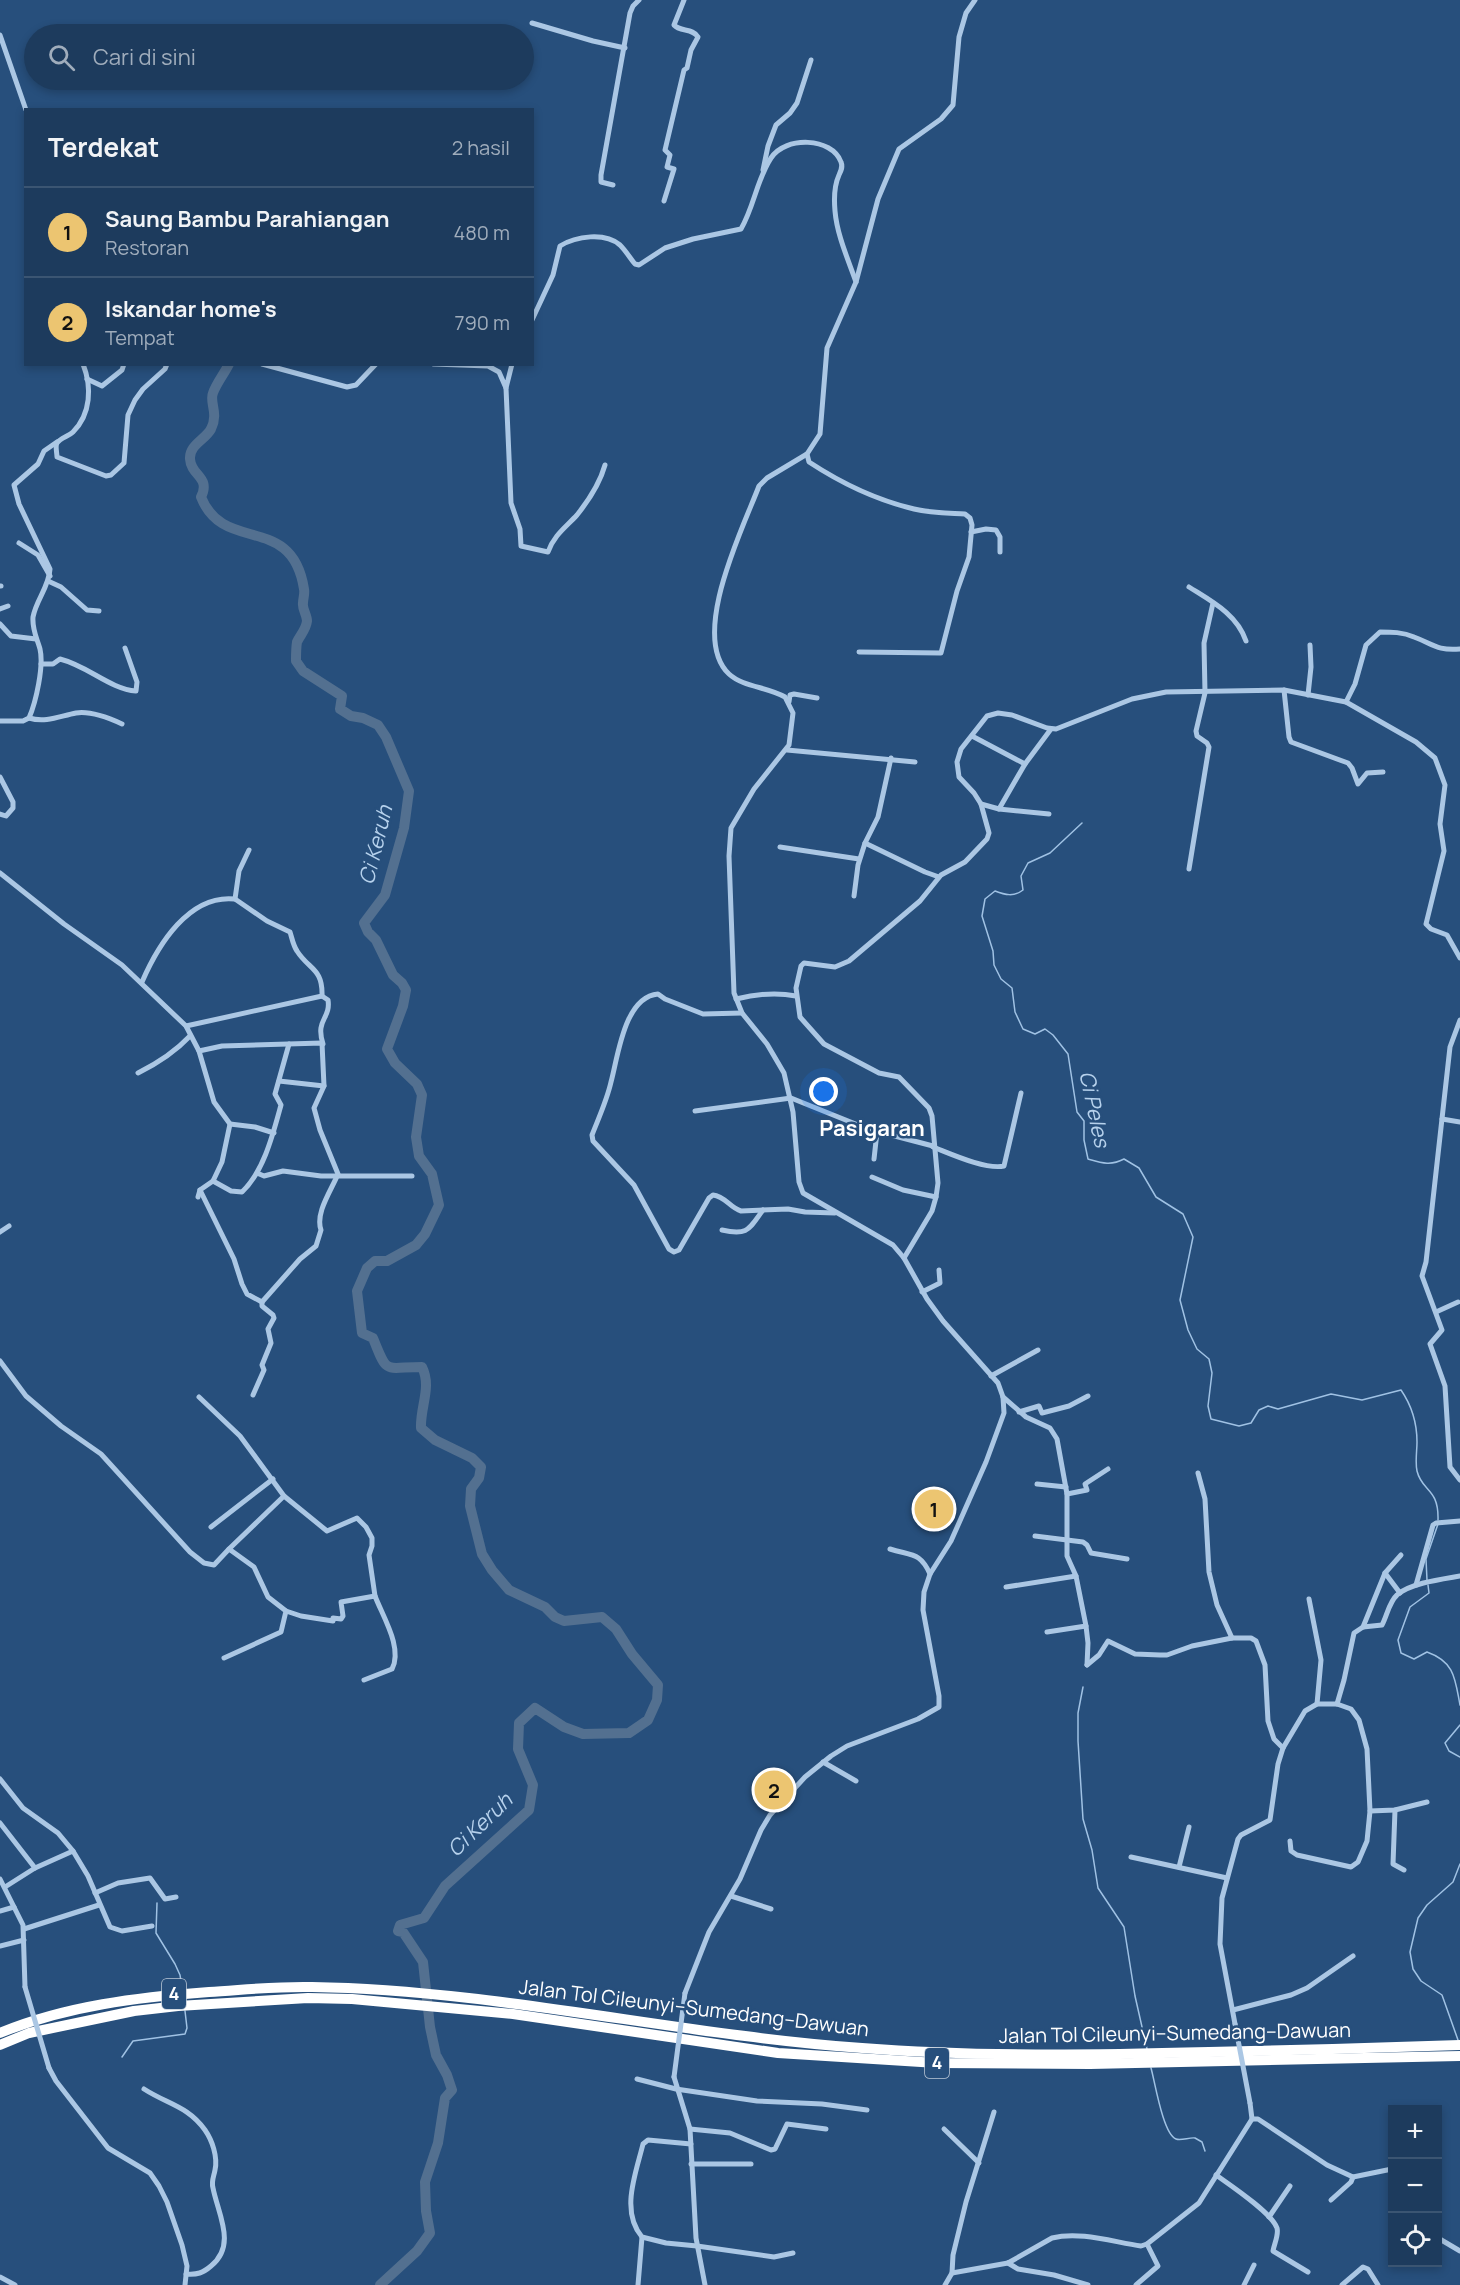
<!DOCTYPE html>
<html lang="id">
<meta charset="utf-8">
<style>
:root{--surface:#1d3b5d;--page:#254263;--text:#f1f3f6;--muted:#a0adbc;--line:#3b5572;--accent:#ecc571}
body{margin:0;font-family:Manrope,sans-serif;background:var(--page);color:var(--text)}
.controls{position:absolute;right:18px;bottom:18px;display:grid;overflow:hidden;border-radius:0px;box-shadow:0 3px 9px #0003}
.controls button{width:54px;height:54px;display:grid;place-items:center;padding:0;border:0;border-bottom:2px solid var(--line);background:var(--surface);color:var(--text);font:30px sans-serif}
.you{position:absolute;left:824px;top:1092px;width:21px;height:21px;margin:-15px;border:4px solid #fff;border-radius:50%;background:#1a73e8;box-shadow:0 0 0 9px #1a73e833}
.badge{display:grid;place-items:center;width:39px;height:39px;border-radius:50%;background:var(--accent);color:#111;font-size:20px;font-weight:700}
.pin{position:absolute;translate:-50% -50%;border:3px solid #fff;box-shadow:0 2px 6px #0006}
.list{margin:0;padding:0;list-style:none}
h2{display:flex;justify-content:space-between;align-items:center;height:78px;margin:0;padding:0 24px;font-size:26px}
h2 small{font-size:20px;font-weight:400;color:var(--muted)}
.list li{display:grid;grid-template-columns:39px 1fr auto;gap:18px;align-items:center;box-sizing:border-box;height:90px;padding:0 24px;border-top:2px solid var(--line)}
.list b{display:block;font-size:22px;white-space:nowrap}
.list p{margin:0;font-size:20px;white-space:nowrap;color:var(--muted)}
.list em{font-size:20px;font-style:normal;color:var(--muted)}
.icon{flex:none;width:33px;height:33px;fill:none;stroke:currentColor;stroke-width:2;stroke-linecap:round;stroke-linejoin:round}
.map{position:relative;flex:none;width:1460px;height:2285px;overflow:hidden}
.search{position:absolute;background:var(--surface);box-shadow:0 3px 9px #0003;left:24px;top:24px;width:510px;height:66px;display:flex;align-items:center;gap:15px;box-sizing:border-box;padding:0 21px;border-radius:33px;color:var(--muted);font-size:22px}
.panel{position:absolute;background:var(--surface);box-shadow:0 3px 9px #0003;left:24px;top:108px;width:510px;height:258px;border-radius:0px}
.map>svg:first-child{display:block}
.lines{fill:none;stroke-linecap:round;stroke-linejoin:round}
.stream{stroke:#a0c2e4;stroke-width:1.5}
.river{stroke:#537090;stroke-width:10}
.minor{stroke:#abc7e4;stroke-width:5}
.motorway{stroke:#fff;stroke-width:10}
.minor-bridge{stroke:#abc7e4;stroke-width:5}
.labels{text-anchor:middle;stroke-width:5;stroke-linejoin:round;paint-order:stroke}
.shield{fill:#274f7c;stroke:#becad8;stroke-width:1.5}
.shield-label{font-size:18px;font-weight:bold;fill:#fff}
.street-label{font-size:20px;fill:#fff;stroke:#274f7c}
.water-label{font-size:21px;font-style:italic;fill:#b6d1ec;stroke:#274f7c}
.quarter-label{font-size:22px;font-weight:bold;fill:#fff;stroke:#274f7c}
</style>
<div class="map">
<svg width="1460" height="2285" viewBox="0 0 1460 2285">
<rect width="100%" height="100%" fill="#274f7c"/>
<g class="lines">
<!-- stream -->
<g class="stream">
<path d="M1082,823l-32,30 -22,10 -7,13 2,14c-9,7 -18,5 -28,1l-10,8 -3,17 11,35 1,14 7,14 11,9 3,24 8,17 12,5 10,-5 8,6 15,19 9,58 7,9v19l4,19c14,4 23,7 36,0l15,9 17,29 27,17 10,23 -13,63 8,30 9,19 12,10 3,14 -4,33 3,13 28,7 12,-3 8,-13 9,-4 10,3 53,-15 31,6 39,-10c11,16 16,32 16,52 0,9 -2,20 0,29 5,21 22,17 21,49"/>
<path d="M1427,1580l-1,-21 12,-35"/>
<path d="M1428,1585l1,8 -19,14 -12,33 3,13 13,6 13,-7c28,10 28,27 33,53"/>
<path d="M1083,1687l-5,26v28l5,78 9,31 6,38 26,39 11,69 12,53"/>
<path d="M1460,1725l-15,18 4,8 11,6"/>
<path d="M157,1903l-1,30 19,31 5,11 2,13"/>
<path d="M1458,2040l-16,-45 -21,-14 -8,-12 -3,-17 8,-34 9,-13 26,-23 7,-18"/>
<path d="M122,2057l11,-16 52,-7 2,-6 -2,-17"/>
<path d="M1151,2068c4,14 12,66 25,71 5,2 14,-2 19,-1l7,4 3,9"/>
</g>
<!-- river -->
<path class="river" d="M229,364c-5,10 -13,20 -16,29 -4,9 6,20 -2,36 -6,11 -22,16 -21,30 1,17 21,18 11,38 23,58 91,15 103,92 1,5 -1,9 -1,14 -1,6 4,12 4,18 -1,9 -7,14 -10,21 -1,6 -1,13 -1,19l7,10 39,25 -2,13 11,7 12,2 15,7 8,12 23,54 -5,37 -19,67 -21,28 4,9 8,8 17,35 9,8 4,7 -3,16 -16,43 8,14 22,21 5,11 -6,42 3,19 13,18 7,31 -14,29 -9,11 -29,16h-12l-8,7 -10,23 5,42 11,5c15,38 11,29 49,29 10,20 -2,40 -1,61l14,12 37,18 9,9 -2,11 -8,11 -1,17 12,48 10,16 17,20 36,17 10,10 9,4 38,-4 14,12 16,25 26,31 -1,15 -9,20 -19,13 -46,1 -19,-7 -29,-19 -16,15 -1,26 15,36 -4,25 -84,76 -21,32 -24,7 -2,6 5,1 20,30 7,65 6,28 11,20 5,15 -7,8 -7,45 -13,39 1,29 4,22 -13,18 -37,34"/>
<!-- minor -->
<g class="minor">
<path d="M532,23l61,18 32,7"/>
<path d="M0,35l26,75"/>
<path d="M763,170l5,-24 8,-21 14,-12 7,-10 14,-43"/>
<path d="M613,185l-12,-3v-7l29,-162 3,-7 6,-6"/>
<path d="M664,201l10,-32 -7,-2 3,-12 -5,-5 19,-80 3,-2 4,-18 7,-13c-5,-9 -18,-5 -24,-12l10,-25"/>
<path d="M532,320l21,-45 7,-29c16,-10 45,-14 60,-1 6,6 10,13 15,19l4,1 26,-17 28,-9 48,-10c13,-22 16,-50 30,-71 14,-22 61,-21 70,4 2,5 0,9 -2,13 -5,11 -5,25 -4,36 2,24 13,48 21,71"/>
<path d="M83,364c9,23 8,50 -10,68 -4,4 -13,6 -16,11 -2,3 0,10 0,14l49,19 5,-1 13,-12 4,-48 7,-15 8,-11 22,-20 2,-5"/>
<path d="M262,364l85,23 9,-2 20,-21"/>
<path d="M433,364l55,2 11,6 7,16 6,-24"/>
<path d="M87,379l15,7 20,-16 2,-6"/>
<path d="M506,388l5,115 9,26 1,17 27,6c6,-17 18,-25 29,-37 12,-15 23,-32 28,-50"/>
<path d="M807,454l2,8c32,21 67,38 105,47 17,4 35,4 51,5l5,4 2,7 -3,32 -12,34 -16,62 -82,-1"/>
<path d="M971,532l15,-3 10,1 4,7v15"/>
<path d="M19,543l19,12 12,21"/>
<path d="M48,581l13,6 26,23 12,1"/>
<path d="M0,586h1"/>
<path d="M1189,587c22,14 48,27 57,54"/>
<path d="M0,609l8,-3"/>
<path d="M0,624l11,12 25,3"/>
<path d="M41,664h12l7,-5c28,7 50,30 76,32l1,-9 -12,-34"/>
<path d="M1284,690l5,47 2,5 57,21 4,5 6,16 9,-11 16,-1"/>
<path d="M1308,695l3,-28 -1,-22"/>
<path d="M789,702l1,-7 4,-1 23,4"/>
<path d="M1346,702l70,40 19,16 10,27 -5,39 4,27 -18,73 5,5 16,6 13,23"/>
<path d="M29,718c17,5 31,-2 47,-5 13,-2 33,5 46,11"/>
<path d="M0,721h23l6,-3c7,-16 15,-52 11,-69 -3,-11 -8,-19 -7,-32 3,-17 16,-30 17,-48l-31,-65 -5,-19 24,-21 6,-13 13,-9"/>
<path d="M972,736l53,28"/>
<path d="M787,750l128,12"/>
<path d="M0,777l13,25v6l-7,8 -6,-2"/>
<path d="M981,804l18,5 50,5"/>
<path d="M999,809l26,-45 26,-35"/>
<path d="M865,843l60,29 14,5"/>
<path d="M780,847l79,12"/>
<path d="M1189,869l20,-122 -2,-4 -10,-7 -1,-5 9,-38 -1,-50 9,-40"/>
<path d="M0,873l64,51 58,41 64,61 13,25 15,51 16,22 -8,38 -9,19 -13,9 -2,7"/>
<path d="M854,896l4,-31 7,-22 13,-26 13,-59"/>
<path d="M142,982c16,-37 47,-88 93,-83l4,-28 10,-21"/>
<path d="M322,996l6,4c3,19 -13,19 -5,44"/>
<path d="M736,999c20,-5 40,-7 60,-3"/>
<path d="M742,1013l-39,1 -38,-15 -7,-5c-34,3 -40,63 -47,88 -4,18 -12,35 -19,53l1,6 41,44 35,64 5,3 5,-2 30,-52 4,-3c12,1 17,13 28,16l47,-2 17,3 30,1"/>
<path d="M1460,1020l-10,27 -24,215 -4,14 20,54 -12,14 15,42 5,81 10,13"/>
<path d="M186,1026l136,-30c1,-28 -13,-26 -25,-45 -4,-6 -5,-13 -7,-19l-23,-11 -32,-22"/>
<path d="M199,1051l23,-5 100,-3 2,43 -10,22 6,22 18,44c-7,17 -23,39 -17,56l-5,16 -16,13 -38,43 -15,-8 -5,-10 -8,-25 -34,-69"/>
<path d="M138,1073c20,-10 36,-20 52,-37"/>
<path d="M279,1081l45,5"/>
<path d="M695,1111l96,-13 77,31 65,17"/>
<path d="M1442,1119l18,3"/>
<path d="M230,1124l25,3 19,6"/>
<path d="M933,1147c18,7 53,23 71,19l17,-73"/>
<path d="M874,1159l3,-27"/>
<path d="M257,1173l7,3 19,-5 38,5h91"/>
<path d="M872,1177l31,13 33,7"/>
<path d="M213,1181l18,10 11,1c22,-21 31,-58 39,-87l-6,-11 14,-50"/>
<path d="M722,1230c26,6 27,-1 41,-20"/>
<path d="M0,1232l9,-6"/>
<path d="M904,1258l28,-47 4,-14 2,-14 -6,-67 -3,-8 -30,-31 -20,-4 -55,-29 -24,-27 -4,-29 5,-22 3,-3 31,4 14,-6 71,-60 21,-26 24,-13 22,-23 2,-6 -8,-29 -7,-11 -15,-16 -2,-15 4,-13 26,-33 11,-3 14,2 35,13 9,1 76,-30 34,-7 118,-2 62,12 9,-18 11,-39 14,-13c11,0 23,0 34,5 19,7 23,14 46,12"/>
<path d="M922,1292l18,-9 -1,-13"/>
<path d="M1436,1312l22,-10"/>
<path d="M0,1361l26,35 35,30 40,28 89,98 14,11 10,2 15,-16 25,18 14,30 18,14 -5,21 -57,26"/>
<path d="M991,1376l47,-26"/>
<path d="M253,1395l11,-25 -2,-5 9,-22 -3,-14 6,-11 -1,-3 -11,-9v-4"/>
<path d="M199,1397l41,39 44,60"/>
<path d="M1003,1397l23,20 24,11 7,11 10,55v62l9,20 10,50 2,17 -1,22"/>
<path d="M1019,1412l20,-6 3,7 27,-7 19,-10"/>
<path d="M1198,1473l7,26 4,73 8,33 15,33"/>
<path d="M1037,1484l29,3"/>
<path d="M1067,1494l20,-4 -2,-6 23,-15"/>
<path d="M211,1527l62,-48"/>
<path d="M1035,1536l48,6 4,3 4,8 36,6"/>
<path d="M229,1549l55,-53 43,35 30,-13 9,9 6,11v8l-3,9 6,41"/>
<path d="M890,1549c22,7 30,3 40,25"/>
<path d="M1385,1573l15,20"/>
<path d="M1416,1585l17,-60 3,-2 24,-2"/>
<path d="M1006,1587l70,-11"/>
<path d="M1309,1599l12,61 -4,44"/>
<path d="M286,1611l15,5 32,5v-3l8,1 2,-3 -2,-14 34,-6c8,21 28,52 17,73l-28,11"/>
<path d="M1363,1627l22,-54 16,-18"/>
<path d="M1047,1632l39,-6"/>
<path d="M1087,1665l12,-10 9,-14 27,13 25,1h7l25,-9 40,-8h19l5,3 9,24 3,56 6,18 9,9"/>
<path d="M1337,1704l7,-24 10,-47 9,-6 19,-2c5,-9 7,-23 15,-30 13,-12 46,-16 63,-19"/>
<path d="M823,1762l33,19"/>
<path d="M0,1779l23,29 35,25 15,18 15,25 22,51 12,4 30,-5"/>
<path d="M1395,1810l-2,54 11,6"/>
<path d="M1370,1811l25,-1 32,-8"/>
<path d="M0,1823l35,45"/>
<path d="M1131,1857l96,21"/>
<path d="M1179,1867l10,-40"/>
<path d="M0,1879l23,46 2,62"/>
<path d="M5,1887l30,-19 38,-17"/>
<path d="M95,1893l23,-10 32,-5 15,21 11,-2"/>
<path d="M731,1896l40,13"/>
<path d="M0,1911l14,-4"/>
<path d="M24,1929l75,-24"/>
<path d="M0,1946l24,-6"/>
<path d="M685,1993l24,-61 31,-53 21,-49 9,-15 35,-38 26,-21 16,-10 71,-27 21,-12v-11l-16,-86 1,-18 6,-18 21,-33 35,-79 18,-49 -1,-16 -5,-14 -55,-62 -16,-22 -23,-41 -11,-13 -90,-52 -4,-11 -6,-70 -9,-39 -17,-29 -25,-31 -8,-20 -5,-137 2,-28 23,-39 35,-44 4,-32 -8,-16c-17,-10 -42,-10 -56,-23 -40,-38 14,-146 30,-188l8,-8 40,-24 13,-20 7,-86 29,-66 22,-83 21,-50 42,-30 12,-14 6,-68 7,-24 9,-13"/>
<path d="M1233,2010l58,-15 16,-7 46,-32"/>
<path d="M1235,2024l-15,-80 2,-46 16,-59 3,-4 29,-15 8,-56 5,-16 22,-37 12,-7h20l14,5 8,11 8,29 3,62 -3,30 -9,21 -7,5 -54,-12 -6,-4 -1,-10"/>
<path d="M49,2068l7,13 52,67 42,25 9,13 8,16 15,43 5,21 -2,19"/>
<path d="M674,2077l16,52 6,109 9,47"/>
<path d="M637,2079l39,10 81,12 65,3 45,6"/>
<path d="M144,2089c23,15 44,17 61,41 7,10 13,27 10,40 -1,6 -4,11 -2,18 5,26 24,57 -2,78 -8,7 -14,9 -25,8"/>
<path d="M1252,2119h6l69,46 26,12 39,-8"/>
<path d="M690,2129l40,4 41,17 4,-1 12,-25 39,5"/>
<path d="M944,2129l35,34"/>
<path d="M691,2144l-43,-4 -5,4c-7,29 -23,67 -1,93l24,6 31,3 77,11 19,-4"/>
<path d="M691,2164h60"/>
<path d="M1216,2175c14,10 56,38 61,53 2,7 -3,16 -4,23l35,21"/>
<path d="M1331,2200l20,-18 2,-5"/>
<path d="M1269,2217l21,-31"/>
<path d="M1438,2238l22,13"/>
<path d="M1008,2263l10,6 36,6 34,10"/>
<path d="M952,2273l56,-10 44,-25c28,-7 61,4 89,8l6,-2 52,-41 53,-84 -2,-16"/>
<path d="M0,2277l15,8"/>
<path d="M638,2285l4,-48"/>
<path d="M945,2285l7,-12 1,-18 13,-53 28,-90"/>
<path d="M1136,2285l22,-19 -11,-22"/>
<path d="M1244,2285l10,-20"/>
<path d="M1342,2285l21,-18 5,2 10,16"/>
</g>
<!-- motorway -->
<g class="motorway">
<path d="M0,2033c65,-27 139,-36 209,-41 34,-2 69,-6 103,-5 185,3 366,48 550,61 116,9 231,7 347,4 84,-2 167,-4 251,-7"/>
<path d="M0,2045l29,-12 105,-22 44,-5 130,-8 44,1 161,15 265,39 159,10 153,1 370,-8"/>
</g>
<!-- minor-bridge -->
<g class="minor-bridge">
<path d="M25,1987l24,81"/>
<path d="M1235,2024l15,79"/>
<path d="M674,2077l11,-84"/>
</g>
</g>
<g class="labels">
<!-- shield labels -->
<g class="shield">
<rect x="162" y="1979" width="24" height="30" rx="4.5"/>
<rect x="925" y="2048" width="24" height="30" rx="4.5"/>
</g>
<g class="shield-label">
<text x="174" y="2000">4</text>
<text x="937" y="2069">4</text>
</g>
<!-- street labels -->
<g class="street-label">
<text transform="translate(694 2008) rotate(7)" y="7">Jalan Tol Cileunyi–Sumedang–Dawuan</text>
<text transform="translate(1175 2033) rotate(-1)" y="7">Jalan Tol Cileunyi–Sumedang–Dawuan</text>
</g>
<!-- water labels -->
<g class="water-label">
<text transform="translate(376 845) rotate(-76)" y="7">Ci Keruh</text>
<text transform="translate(1094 1109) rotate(78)" y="7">Ci Peles</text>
<text transform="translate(480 1825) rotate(-44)" y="7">Ci Keruh</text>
</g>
<!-- quarter labels -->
<g class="quarter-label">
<text x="872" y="1136">Pasigaran</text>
</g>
</g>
</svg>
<div class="controls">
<button>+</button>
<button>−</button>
<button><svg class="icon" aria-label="locate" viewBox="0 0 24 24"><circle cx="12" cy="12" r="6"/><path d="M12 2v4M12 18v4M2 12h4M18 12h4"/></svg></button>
</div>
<div class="you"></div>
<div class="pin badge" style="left:934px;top:1509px">1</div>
<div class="pin badge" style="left:774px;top:1790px">2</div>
<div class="search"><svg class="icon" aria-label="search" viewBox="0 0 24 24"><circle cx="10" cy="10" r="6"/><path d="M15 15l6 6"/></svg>Cari di sini</div>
<section class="panel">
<h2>Terdekat<small>2 hasil</small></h2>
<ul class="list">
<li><span class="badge">1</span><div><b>Saung Bambu Parahiangan</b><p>Restoran</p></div><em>480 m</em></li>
<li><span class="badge">2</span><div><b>Iskandar home's</b><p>Tempat</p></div><em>790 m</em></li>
</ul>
</section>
</div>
